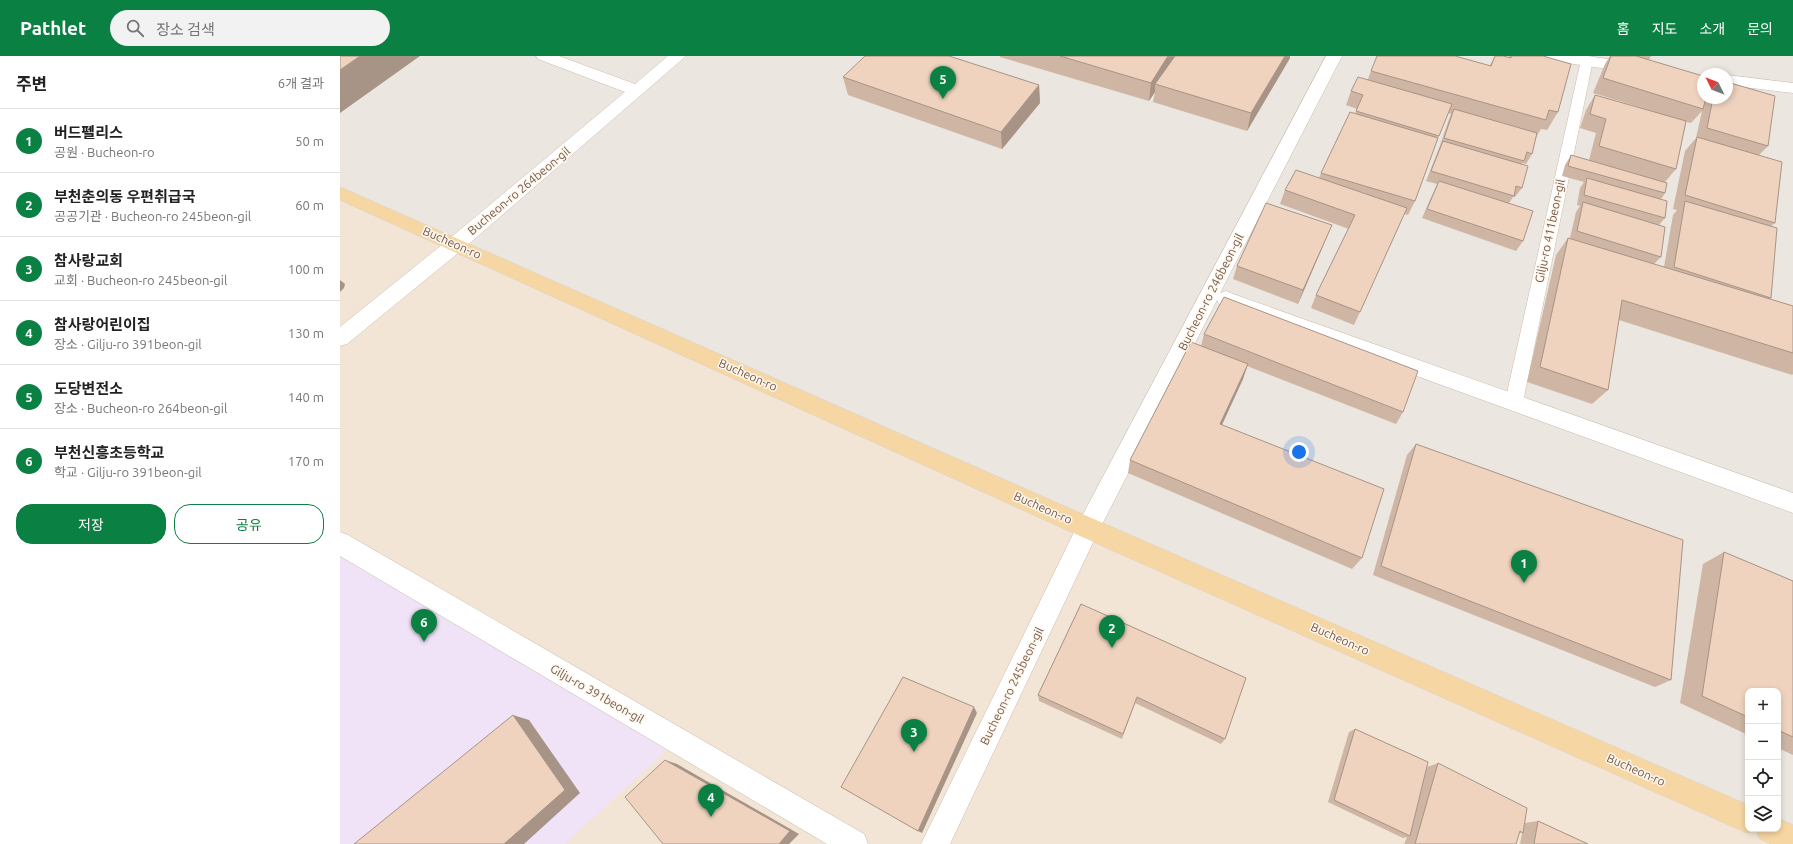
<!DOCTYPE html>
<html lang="ko">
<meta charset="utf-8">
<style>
:root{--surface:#fff;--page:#f2f2f2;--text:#222;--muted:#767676;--line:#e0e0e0;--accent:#0b8043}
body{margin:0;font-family:Ubuntu,"Noto Sans KR",sans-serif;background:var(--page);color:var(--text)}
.controls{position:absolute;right:12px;bottom:12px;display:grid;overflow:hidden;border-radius:8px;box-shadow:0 2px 6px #0003}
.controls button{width:36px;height:36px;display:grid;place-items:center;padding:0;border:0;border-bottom:1px solid var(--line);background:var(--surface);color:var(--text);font:20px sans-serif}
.compass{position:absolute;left:1357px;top:12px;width:36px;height:36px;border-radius:50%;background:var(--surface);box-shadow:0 2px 6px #0003;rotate:312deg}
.you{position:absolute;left:959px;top:396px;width:14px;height:14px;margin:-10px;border:3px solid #fff;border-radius:50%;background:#1a73e8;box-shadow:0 0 0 6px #1a73e833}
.badge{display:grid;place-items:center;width:26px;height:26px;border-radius:50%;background:var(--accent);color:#fff;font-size:13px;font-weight:700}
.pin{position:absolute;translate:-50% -33px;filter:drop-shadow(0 1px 2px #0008)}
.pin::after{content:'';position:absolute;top:21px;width:14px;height:12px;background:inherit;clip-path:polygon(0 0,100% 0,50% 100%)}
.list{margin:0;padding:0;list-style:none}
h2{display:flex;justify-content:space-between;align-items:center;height:52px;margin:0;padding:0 16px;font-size:17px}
h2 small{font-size:13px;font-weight:400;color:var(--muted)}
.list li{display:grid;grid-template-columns:26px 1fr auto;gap:12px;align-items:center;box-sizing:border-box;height:64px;padding:0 16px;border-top:1px solid var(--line)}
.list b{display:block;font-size:15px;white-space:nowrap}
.list p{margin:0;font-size:13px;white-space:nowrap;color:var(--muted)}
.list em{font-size:13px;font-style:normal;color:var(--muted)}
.actions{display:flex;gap:8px;padding:12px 16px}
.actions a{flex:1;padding:9px 0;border:1px solid var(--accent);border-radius:16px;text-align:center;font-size:14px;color:var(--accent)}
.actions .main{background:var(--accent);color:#fff}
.icon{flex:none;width:22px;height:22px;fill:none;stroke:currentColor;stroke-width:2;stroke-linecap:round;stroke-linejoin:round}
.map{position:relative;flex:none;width:1453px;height:788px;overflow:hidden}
header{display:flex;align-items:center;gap:24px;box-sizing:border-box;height:56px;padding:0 20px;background:var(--accent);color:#fff}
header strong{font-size:19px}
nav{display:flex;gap:22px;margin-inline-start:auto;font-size:14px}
.search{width:280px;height:36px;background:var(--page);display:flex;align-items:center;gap:10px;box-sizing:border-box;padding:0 14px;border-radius:22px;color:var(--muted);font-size:15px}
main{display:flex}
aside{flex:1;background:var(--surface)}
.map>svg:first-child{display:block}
.residential{fill:#f2e5d5}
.industrial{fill:#ece6e0;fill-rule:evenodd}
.education{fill:#f0e3f8}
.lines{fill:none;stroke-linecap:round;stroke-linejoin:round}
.service-casing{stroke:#ccbbad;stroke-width:1}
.minor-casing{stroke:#ccbbad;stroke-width:1}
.primary-casing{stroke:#d8d1cd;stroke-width:1}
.service{fill:#fff;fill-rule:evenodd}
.minor{fill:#fff;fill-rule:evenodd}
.primary{fill:#f6d7a3;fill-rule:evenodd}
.wall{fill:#ceb5a4;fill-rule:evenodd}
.shaded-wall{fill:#a79486}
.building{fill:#efd3bf;stroke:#a79486}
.labels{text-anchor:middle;stroke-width:3;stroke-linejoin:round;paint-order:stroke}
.street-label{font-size:12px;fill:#735a4c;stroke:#fef7ed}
</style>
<header>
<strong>Pathlet</strong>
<div class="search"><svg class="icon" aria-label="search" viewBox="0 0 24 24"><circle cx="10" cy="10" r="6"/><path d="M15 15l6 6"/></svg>장소 검색</div>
<nav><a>홈</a><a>지도</a><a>소개</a><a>문의</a></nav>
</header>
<main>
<aside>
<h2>주변<small>6개 결과</small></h2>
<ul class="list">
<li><span class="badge">1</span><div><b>버드펠리스</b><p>공원 · Bucheon-ro</p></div><em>50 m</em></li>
<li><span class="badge">2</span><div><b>부천춘의동 우편취급국</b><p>공공기관 · Bucheon-ro 245beon-gil</p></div><em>60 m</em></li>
<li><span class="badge">3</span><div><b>참사랑교회</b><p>교회 · Bucheon-ro 245beon-gil</p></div><em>100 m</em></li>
<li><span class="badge">4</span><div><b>참사랑어린이집</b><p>장소 · Gilju-ro 391beon-gil</p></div><em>130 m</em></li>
<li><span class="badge">5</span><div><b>도당변전소</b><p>장소 · Bucheon-ro 264beon-gil</p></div><em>140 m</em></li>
<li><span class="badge">6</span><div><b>부천신흥초등학교</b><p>학교 · Gilju-ro 391beon-gil</p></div><em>170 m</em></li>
</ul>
<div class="actions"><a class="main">저장</a><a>공유</a></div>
</aside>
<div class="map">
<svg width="1453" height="788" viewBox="0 0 1453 788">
<rect width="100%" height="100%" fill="#fbf3e6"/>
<!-- residential -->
<path class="residential" d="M0,138l1408,635h22l23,15h-1453z"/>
<!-- industrial -->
<path class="industrial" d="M0,0h1453v784l-15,-11v-138h-30v129l-1408,-626zM1363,18h24v24h-24z"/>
<!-- education -->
<path class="education" d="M0,487l337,197 -112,104h-225z"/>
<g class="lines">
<!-- service casing -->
<g class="service-casing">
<path id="service" d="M1247,0l5,1 1,3 -70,342 -3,5 -6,2 -6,-2 -3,-5 76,-342 1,-3z"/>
</g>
<!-- minor casing -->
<g class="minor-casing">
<g id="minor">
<path d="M196,0h23l76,28 33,-28h18l-223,193 -116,95 -7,2v-19l109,-88 176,-147 -87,-33z"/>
<path d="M986,0h16l-122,237 6,-2 7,3 560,199v20l-574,-209 -2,-4 -121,236 -146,308h-29l159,-324z"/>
<path d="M1206,0h41l47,7 6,1 2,4 -2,4 -6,1 -80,-12 -6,-2z"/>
<path d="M1387,19l66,8v10l-66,-8z"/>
<path d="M0,476l8,3 516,299 4,10h-41l-487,-288z"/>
</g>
</g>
<!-- primary casing -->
<g class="primary-casing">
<path id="primary" d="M0,131l756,333 652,285v24h30v-11l15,7v19h-21l-12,-5 -4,-9 -8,3 -10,-4 -658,-293 -740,-336z"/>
</g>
<!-- service -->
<use href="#service" class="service"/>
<!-- minor -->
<use href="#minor" class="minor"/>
<!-- primary -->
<use href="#primary" class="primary"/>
</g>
<!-- wall -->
<g class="wall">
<path d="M660,0h290v2l-43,73 -94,-29 2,-10 -6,9 -149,-44z"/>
<path d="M1155,0l14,1v-1h34l15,56 -11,18 -6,-1 -5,8 -4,17 -6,10 -3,-1 -1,1v24l-7,9h-2l-4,6 14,38 -7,10 -94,-33 15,-34 -11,-3 13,-33 10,-29 2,-5 -3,-1 -10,25 -23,63 -7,14 -4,-1 -50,111 -43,-17 5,-13 33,-66 -69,-25 5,-14 34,-12 2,-5 34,-59 2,-5 -11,-4 5,-14 17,-12 3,-8 119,-6z"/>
<path d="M1270,0h41l-2,4 54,38h24l41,48 -9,9 16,68 -4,3v72l-1,1 23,7v68l-1,1 -173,-55 -11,70 -16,14 -65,-22 29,-127 12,-17h2l6,-26 4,-6 -3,-1 3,-17 4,-6 -22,-6 3,-11 6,-10 18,5 7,-27 -16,-5 6,-18 9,-15 67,19 -69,-21 12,-29zM1362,55l-6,27 -11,13 -12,58 4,1 -4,5 -9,52 -10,-3 7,-7 -2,-32 6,-7 -4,-19 4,-6v-11l11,-13 10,-47 5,1z"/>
<path d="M503,21l196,8 1,18 -38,46 -154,-54z"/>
<path d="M992,169l-34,79 -65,-25 4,-13z"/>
<path d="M864,278l199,78 -7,12 -149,-58 -4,13 -21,45 140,134 -10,11 -224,-96 2,-13 71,-114z"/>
<path d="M1076,388l255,236 -16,7 -282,-112 34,-120z"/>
<path d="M1384,496l69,29v174l-15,-7v-57h-30v44l-68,-32 23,-139z"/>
<path d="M741,548l144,135 -4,5 -86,-41 -13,36 -83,-38 -1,-6z"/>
<path d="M1015,673l72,38 11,-4 87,60 13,-2 50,23h-68l2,-11h-3l-3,11h-112l3,-7 -4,1 -75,-36 21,-70z"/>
</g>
<!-- shaded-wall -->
<g class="shaded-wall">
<path d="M20,0h60l-80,57v-43z"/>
<path d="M828,0h10l-23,28v8l-6,9 2,-18z"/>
<path d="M945,0h5v2l-43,73 4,-18z"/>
<path d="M699,29l1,18 -38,46 -1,-17z"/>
<path d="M992,169l-6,14 -28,65 5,-14z"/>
<path d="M0,224l5,4 -1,4 -4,4z"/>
<path d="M908,308l-5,15 -27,59 4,-14z"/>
<path d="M634,651l3,6 -55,120 -4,-2z"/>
<path d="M173,659l16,5 51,73 -56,51h-20z"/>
<path d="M325,704l12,4 122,70 -10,10h-10z"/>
</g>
<!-- building -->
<g class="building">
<path d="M0,0h20l-20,14z"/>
<path d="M525,0h84l90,29 -38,47 -158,-55z"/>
<path d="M720,0h108l-17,27z"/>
<path d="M835,0h110l-34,57 -96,-29z"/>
<path d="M1037,0h78l36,10 4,-10h8l8,2v-2h32l28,8 -13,48 -9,-2 -3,10 -175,-49z"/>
<path d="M1271,0h25l67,20v22h3l-3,11 -100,-31z"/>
<path d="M1018,21l94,27 -13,32 -83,-25 7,-16 -12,-4z"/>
<path d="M1387,26l48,14 -7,50 -61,-18 6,-30h14z"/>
<path d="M1255,39l91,26 -10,48 -77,-23 7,-27 -16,-5z"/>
<path d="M1114,53l83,24 -5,21 -5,-2 -3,9 -80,-23z"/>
<path d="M1010,56l88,26 -23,63 -94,-28z"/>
<path d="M1357,81l85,25 -7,61 -90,-28z"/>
<path d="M1103,85l85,25 -6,22 -6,-2 -2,10 -83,-25z"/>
<path d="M1231,99l96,28 -2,10 -97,-27z"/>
<path d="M956,114l111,38 -47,104 -44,-17 39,-80 -70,-25z"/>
<path d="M1247,122l80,23 -2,17 -81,-23z"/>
<path d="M1099,125l94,30 -10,30 -96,-32z"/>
<path d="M1345,145l92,27 -6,70 -97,-31z"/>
<path d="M1243,146l82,25 -4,30 -84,-26z"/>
<path d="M926,147l66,22 -29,65 -66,-24z"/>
<path d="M1228,182l225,68v47l-171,-53 -14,90 -68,-23z"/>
<path d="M884,241l194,74 -15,41 -199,-78z"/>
<path d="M851,286l57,22 -28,60 164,65 -22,69 -232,-98z"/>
<path d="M1076,388l267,96 -12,140 -290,-114z"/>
<path d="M1384,496l69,29v156l-15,-7v-39h-30v26l-46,-21z"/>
<path d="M741,548l165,74 -21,61 -88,-42 -14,37 -85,-39z"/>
<path d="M563,621l71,30 -56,124 -77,-44z"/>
<path d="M173,659l52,75 -61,54h-150z"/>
<path d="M1015,673l73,33 -18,74 -76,-36z"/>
<path d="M325,704l125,71 -11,13h-116l-38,-47z"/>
<path d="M1098,707l89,45 -4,25 -3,-2 -4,13h-101z"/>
<path d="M1198,765l50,23h-54z"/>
</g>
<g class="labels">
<!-- street labels -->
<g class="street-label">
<text transform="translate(179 135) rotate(-40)" y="4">Bucheon-ro 264beon-gil</text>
<text transform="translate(1210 175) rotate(-78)" y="4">Gilju-ro 411beon-gil</text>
<text transform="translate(112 187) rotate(24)" y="4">Bucheon-ro</text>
<text transform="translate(871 236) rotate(-63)" y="4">Bucheon-ro 246beon-gil</text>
<text transform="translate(408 319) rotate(24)" y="4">Bucheon-ro</text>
<text transform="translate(703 452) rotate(24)" y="4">Bucheon-ro</text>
<text transform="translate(1000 583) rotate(24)" y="4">Bucheon-ro</text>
<text transform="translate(672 630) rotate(-64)" y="4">Bucheon-ro 245beon-gil</text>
<text transform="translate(257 638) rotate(30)" y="4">Gilju-ro 391beon-gil</text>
<text transform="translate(1296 714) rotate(24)" y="4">Bucheon-ro</text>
</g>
</g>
</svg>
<div class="controls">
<button>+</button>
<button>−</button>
<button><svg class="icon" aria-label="locate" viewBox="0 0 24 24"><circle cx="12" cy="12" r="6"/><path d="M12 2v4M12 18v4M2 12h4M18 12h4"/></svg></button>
<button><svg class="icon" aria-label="layers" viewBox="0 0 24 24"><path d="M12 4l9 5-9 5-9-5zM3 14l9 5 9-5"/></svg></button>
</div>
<svg class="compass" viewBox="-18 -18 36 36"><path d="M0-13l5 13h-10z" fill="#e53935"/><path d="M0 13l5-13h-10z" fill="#767676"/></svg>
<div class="you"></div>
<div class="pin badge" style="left:1184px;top:527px">1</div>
<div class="pin badge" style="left:772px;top:592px">2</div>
<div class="pin badge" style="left:574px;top:696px">3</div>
<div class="pin badge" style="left:371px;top:761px">4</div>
<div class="pin badge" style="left:603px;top:43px">5</div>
<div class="pin badge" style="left:84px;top:586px">6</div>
</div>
</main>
